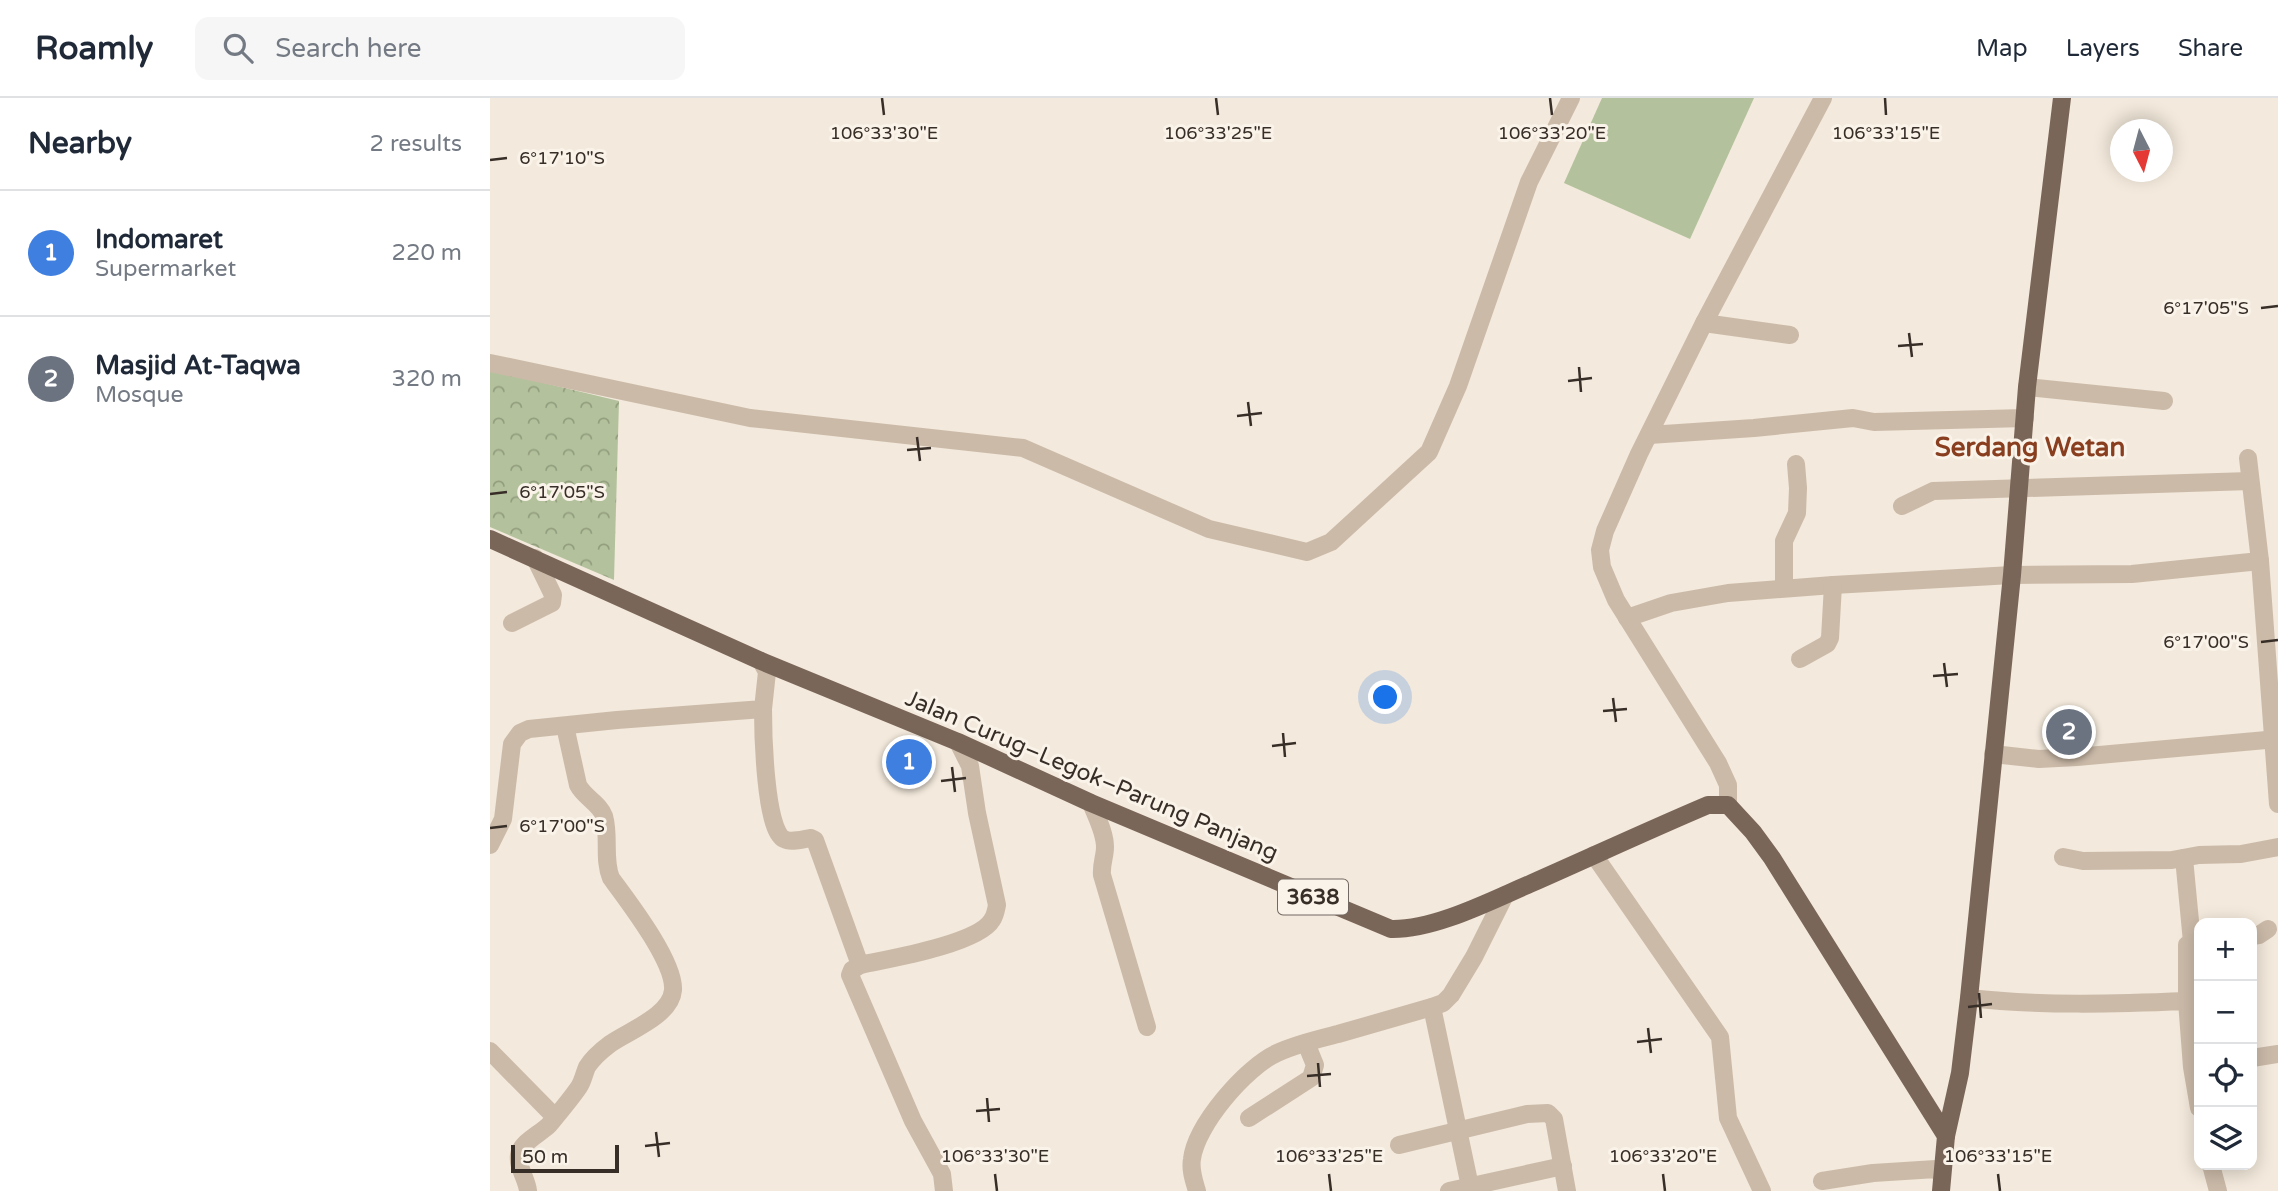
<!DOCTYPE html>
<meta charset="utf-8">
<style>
:root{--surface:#fff;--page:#f6f6f7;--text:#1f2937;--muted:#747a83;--line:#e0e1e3;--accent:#0f766e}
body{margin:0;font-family:"Varela Round",sans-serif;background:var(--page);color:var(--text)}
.controls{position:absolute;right:21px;bottom:21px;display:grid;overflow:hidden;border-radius:14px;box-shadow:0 4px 18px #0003}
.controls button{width:63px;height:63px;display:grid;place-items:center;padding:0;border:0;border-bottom:2px solid var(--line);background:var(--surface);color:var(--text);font:35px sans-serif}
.compass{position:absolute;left:1620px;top:21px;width:63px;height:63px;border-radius:50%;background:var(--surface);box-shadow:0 4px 18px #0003;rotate:174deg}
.scale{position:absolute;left:21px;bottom:18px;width:108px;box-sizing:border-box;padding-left:7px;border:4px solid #382e28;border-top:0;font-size:19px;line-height:24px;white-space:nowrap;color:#382e28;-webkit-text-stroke:5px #faf3e9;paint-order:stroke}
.you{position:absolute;left:896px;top:600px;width:24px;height:24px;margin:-18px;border:5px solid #fff;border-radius:50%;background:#1a73e8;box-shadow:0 0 0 10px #1a73e833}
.badge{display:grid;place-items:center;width:46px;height:46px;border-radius:50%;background:var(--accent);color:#fff;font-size:23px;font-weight:700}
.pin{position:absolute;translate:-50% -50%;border:4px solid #fff;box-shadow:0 2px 7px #0006}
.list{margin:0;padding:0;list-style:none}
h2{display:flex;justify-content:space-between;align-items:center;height:91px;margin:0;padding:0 28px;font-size:30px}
h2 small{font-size:23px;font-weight:400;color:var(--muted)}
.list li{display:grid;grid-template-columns:46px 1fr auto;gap:21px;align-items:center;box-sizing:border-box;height:126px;padding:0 28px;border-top:2px solid var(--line)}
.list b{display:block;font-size:26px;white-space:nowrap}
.list p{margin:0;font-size:23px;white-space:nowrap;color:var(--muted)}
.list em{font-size:23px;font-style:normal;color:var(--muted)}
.icon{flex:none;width:38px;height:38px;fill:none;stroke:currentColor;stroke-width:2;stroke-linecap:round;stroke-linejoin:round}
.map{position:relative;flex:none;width:1788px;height:1093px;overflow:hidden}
header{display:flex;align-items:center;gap:42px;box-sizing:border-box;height:98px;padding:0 35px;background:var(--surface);border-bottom:2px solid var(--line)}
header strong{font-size:33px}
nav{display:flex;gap:38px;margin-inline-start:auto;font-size:24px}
.search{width:490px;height:63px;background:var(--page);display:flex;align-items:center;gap:18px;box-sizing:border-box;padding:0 24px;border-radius:14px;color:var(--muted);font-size:26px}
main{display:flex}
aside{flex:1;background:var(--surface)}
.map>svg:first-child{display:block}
.forest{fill:url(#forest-crowns)}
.pitch{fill:#b3c29c}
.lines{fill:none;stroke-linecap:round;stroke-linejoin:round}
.minor{stroke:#cbbaa8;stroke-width:18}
.major{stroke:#7a6659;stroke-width:18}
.ticks{fill:none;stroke:#382e28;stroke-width:2.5}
.labels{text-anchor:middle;stroke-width:6;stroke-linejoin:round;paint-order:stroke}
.shield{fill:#faf3e9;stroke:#726962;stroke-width:2}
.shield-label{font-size:21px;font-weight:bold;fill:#382e28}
.street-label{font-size:23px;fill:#382e28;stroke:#faf3e9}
.quarter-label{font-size:26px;font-weight:bold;fill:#883e1f;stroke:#faf3e9}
.ticks-label{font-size:18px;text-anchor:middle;fill:#382e28;stroke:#faf3e9;stroke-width:6;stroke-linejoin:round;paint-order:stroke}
</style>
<header>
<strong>Roamly</strong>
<div class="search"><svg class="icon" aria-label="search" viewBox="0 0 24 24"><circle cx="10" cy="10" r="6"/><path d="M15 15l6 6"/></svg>Search here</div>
<nav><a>Map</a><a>Layers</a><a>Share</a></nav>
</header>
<main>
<aside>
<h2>Nearby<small>2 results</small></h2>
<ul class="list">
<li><span class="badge" style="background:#3f7fe0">1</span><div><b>Indomaret</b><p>Supermarket</p></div><em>220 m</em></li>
<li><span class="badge" style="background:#6b7280">2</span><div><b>Masjid At-Taqwa</b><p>Mosque</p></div><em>320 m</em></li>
</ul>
</aside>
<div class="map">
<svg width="1788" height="1093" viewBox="0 0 1788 1093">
<defs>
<pattern id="forest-crowns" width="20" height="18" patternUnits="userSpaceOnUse" patternTransform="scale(1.75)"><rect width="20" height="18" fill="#b3c29c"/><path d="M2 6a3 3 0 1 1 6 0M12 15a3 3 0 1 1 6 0" fill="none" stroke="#939e7f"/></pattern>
</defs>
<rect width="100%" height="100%" fill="#f3e9dc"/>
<!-- forest -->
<path class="forest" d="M0,272l129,31 -5,179 -124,-53z"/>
<!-- pitch -->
<path class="pitch" d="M1112,0h152l-64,141 -126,-56z"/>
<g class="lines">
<!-- minor -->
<g class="minor">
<path d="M1214,225l86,12"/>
<path d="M0,265l260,55 273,30 186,81 98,23 24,-10 98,-90 29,-66 71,-204 42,-84"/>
<path d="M1537,289l137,14"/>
<path d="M1159,337l105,-7 99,-10 21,4 151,-4"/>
<path d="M1758,360l12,103 18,243"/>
<path d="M1412,408l31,-15 317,-10"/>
<path d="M1294,490v-47l13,-28 1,-25 -2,-24"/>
<path d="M1137,520l44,-15 57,-10 105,-8 179,-10 120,-1 128,-13"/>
<path d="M22,525l40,-20 1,-8 -18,-37"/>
<path d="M1310,561l27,-15 3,-6 3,-53"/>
<path d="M273,611c0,22 2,122 21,130 7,4 19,0 27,-1l4,2 45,125"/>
<path d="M1503,656l46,5 38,-2 201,-18"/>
<path d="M601,705c5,13 14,29 14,44 0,10 -4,17 -3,28l45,152"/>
<path d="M1238,707v-20l-10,-22 -102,-163 -14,-33 -2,-17 5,-19 34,-77 65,-131 119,-225"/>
<path d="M0,747l13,-26 9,-75 8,-11 9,-4 88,-9 146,-11 4,-37 -6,-11"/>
<path d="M1104,757l126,182 8,81 34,73"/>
<path d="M1573,759l20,4 89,-1 27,-5 42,-1 37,-7"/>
<path d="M1694,760l8,84"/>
<path d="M1762,838l7,-1 9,-6"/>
<path d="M1479,900c71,8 146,6 218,3l5,66 7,41"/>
<path d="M1697,903v-56l12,-4"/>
<path d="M942,909l39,184"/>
<path d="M0,953l65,66"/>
<path d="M1762,960l26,-4"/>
<path d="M759,1020l62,-40 4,-13 -9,-22"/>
<path d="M909,1047l128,-31 21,-1 6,6 13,72"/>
<path d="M1721,1067l7,26"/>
<path d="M1332,1083l51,-8 63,-4 6,7"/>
<path d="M38,1093c-1,-12 -11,-24 -9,-36 2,-13 21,-21 30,-30 10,-12 21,-25 30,-38 4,-6 5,-13 8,-20 5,-8 15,-17 23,-23 18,-13 61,-28 63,-54 2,-28 -45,-89 -62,-112 -8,-19 -1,-41 -7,-62 -4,-12 -20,-19 -26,-31l-13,-59"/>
<path d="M454,1093l-2,-17 -29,-53 -63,-146 2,-5 8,-5c28,-6 118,-21 132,-45 3,-4 4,-10 5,-15l-20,-92 -7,-47 -12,-24"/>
<path d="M707,1093c-3,-10 -7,-21 -5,-32 4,-34 54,-92 85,-106 19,-9 41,-14 61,-19 32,-9 63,-18 94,-27l11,-4 8,-8 23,-38 31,-62"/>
<path d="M959,1093l114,-25"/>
</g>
<!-- major -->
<g class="major">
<path d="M0,441l271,122 197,81 133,61 300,126c44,1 101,-29 141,-46 59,-26 117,-53 176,-78h20l25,27 19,26 174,278 -5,55"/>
<path d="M1456,1038l14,-63 9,-75 43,-423 15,-188 35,-289"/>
</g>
</g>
<!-- ticks -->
<path class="ticks" d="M392,0l2,17M726,0l2,17M1060,0l2,17M1395,0l1,17M0,62l17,-2M1771,210l17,-2M1419,235l3,24M1408,248l25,-2M1089,269l2,25M1078,283l24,-3M758,304l3,24M747,318l25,-3M427,339l3,24M417,352l24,-2M0,396l17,-2M1771,544l17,-2M1454,565l3,24M1443,578l25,-2M1123,600l3,24M1113,613l24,-2M793,635l2,24M782,648l24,-3M462,669l3,25M451,683l25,-3M0,730l17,-2M1489,895l2,25M1478,909l24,-3M1158,930l3,25M1147,944l25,-3M828,965l2,24M817,978l24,-2M497,1000l2,24M486,1013l24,-2M166,1034l3,25M155,1048l25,-3M505,1076l2,17M839,1076l2,17M1173,1076l2,17M1508,1076l2,17"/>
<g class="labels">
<!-- shield labels -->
<rect class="shield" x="788" y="781.5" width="70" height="35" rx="5"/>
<g class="shield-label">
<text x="823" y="806">3638</text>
</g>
<!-- street labels -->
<g class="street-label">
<text transform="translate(602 677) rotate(23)" y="8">Jalan Curug–Legok–Parung Panjang</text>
</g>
<!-- quarter labels -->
<g class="quarter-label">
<text x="1540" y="358">Serdang Wetan</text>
</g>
</g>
<g class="ticks-label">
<text x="394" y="41">106°33'30"E</text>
<text x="728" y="41">106°33'25"E</text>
<text x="1062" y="41">106°33'20"E</text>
<text x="1396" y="41">106°33'15"E</text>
<text x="72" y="66">6°17'10"S</text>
<text x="1716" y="216">6°17'05"S</text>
<text x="72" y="400">6°17'05"S</text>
<text x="1716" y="550">6°17'00"S</text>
<text x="72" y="734">6°17'00"S</text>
<text x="505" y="1064">106°33'30"E</text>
<text x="839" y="1064">106°33'25"E</text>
<text x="1173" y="1064">106°33'20"E</text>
<text x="1508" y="1064">106°33'15"E</text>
</g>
</svg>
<div class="controls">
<button>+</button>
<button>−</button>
<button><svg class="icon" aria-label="locate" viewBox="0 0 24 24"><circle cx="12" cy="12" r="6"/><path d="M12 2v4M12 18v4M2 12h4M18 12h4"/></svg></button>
<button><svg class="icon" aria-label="layers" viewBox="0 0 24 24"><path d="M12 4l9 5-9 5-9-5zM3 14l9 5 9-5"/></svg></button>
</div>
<svg class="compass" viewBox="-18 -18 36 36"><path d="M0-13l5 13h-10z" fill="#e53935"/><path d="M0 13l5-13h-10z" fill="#747a83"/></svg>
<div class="scale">50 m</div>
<div class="you"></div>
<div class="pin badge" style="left:419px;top:664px;background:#3f7fe0">1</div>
<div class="pin badge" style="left:1579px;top:634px;background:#6b7280">2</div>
</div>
</main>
